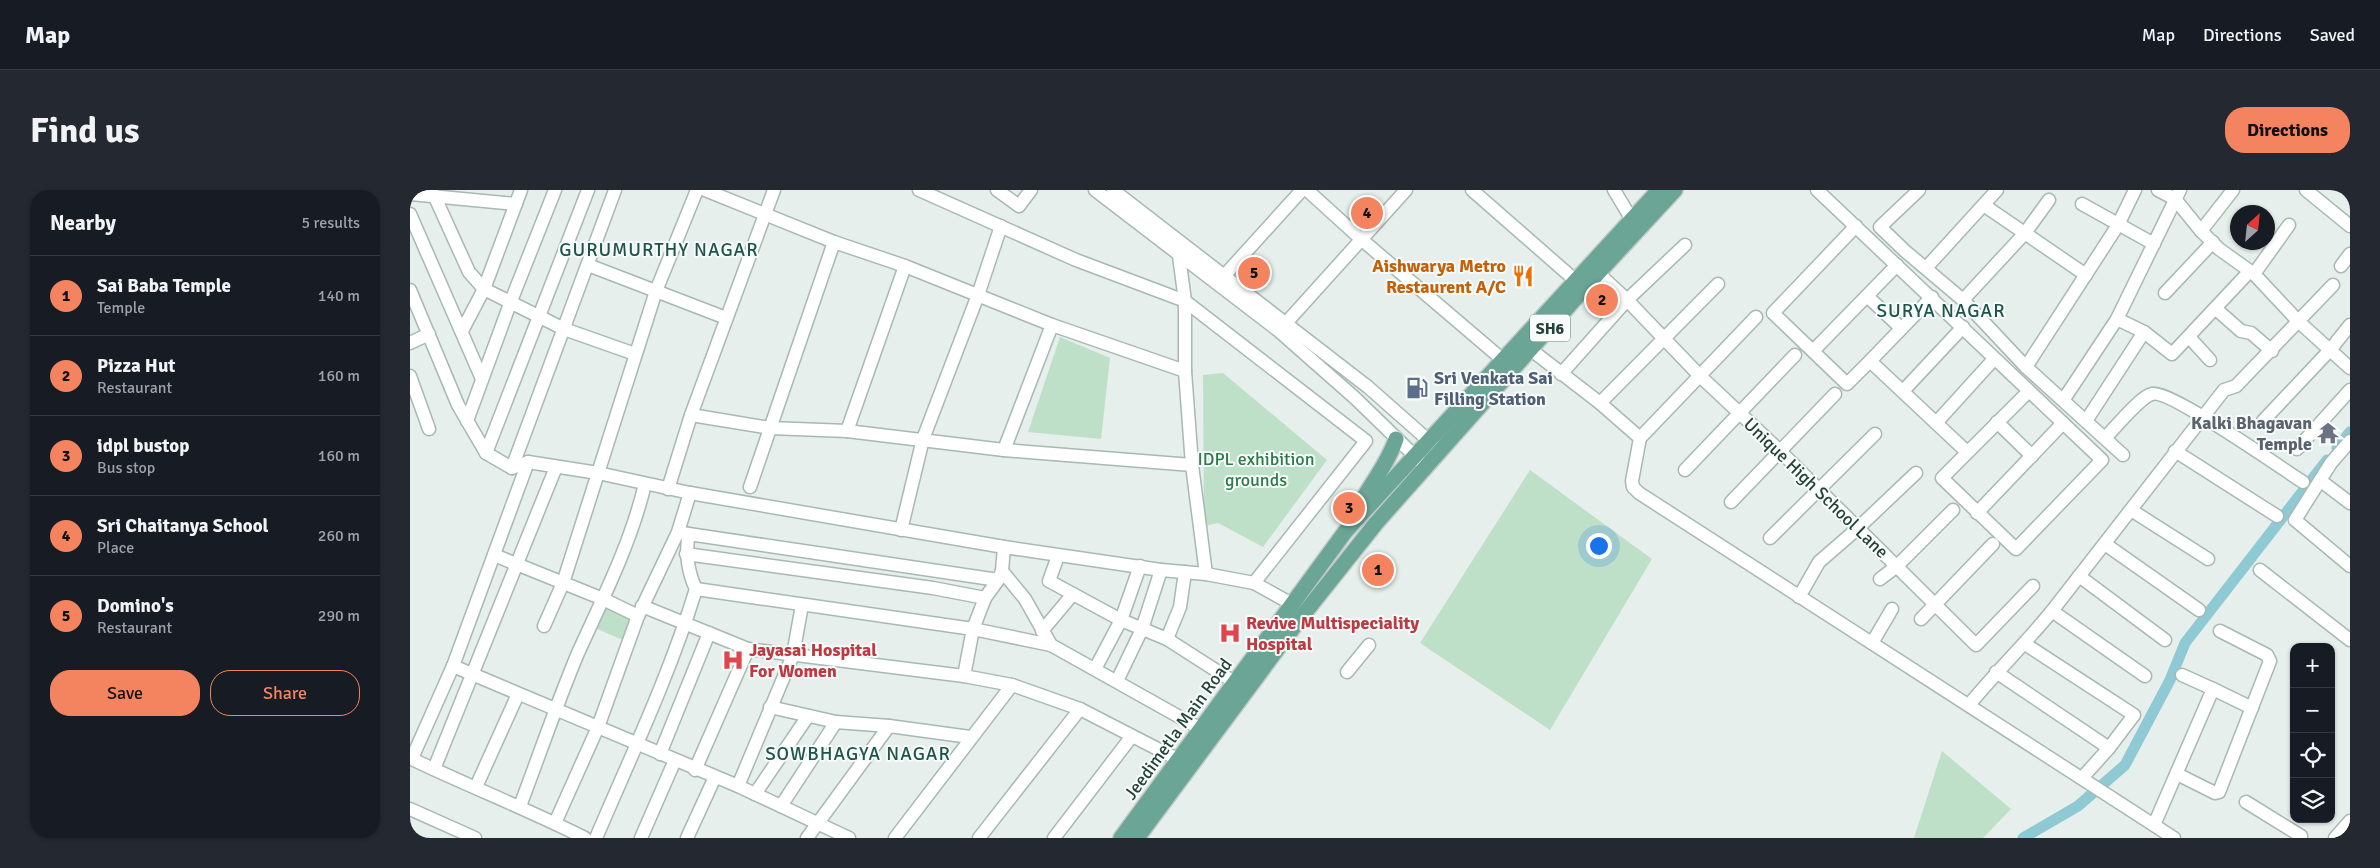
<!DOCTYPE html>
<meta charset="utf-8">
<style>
:root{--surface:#171b24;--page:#242831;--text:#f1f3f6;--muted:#9ea1a6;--line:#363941;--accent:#f4845f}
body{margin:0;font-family:Signika,sans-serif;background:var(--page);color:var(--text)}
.controls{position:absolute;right:15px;bottom:15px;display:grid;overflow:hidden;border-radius:10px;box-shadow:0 1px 4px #0004}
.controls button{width:45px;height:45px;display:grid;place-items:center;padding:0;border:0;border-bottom:1px solid var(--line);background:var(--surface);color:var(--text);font:25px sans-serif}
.compass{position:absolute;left:1820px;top:15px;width:45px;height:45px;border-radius:50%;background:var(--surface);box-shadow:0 1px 4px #0004;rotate:27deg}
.you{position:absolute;left:1188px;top:355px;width:18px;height:18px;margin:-12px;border:4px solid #fff;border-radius:50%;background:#1a73e8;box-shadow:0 0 0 8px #1a73e833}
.badge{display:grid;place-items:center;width:32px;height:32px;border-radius:50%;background:var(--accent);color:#111;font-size:16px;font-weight:700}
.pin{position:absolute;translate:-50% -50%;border:2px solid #fff;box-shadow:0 1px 5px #0006}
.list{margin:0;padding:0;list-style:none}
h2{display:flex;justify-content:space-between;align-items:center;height:65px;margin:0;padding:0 20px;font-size:21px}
h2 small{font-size:16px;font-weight:400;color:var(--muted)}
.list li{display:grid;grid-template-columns:32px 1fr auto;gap:15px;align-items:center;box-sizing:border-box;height:80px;padding:0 20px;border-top:1px solid var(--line)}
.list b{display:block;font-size:19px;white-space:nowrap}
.list p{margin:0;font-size:16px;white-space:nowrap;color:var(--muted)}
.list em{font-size:16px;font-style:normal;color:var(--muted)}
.actions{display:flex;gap:10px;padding:15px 20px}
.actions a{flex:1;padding:11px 0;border:1px solid var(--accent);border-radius:20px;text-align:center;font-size:18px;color:var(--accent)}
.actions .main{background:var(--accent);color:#111}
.icon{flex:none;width:28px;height:28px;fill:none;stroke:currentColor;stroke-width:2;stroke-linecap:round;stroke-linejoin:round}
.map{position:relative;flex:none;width:1940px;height:648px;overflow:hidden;border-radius:20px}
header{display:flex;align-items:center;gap:30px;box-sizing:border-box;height:70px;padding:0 25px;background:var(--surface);border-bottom:1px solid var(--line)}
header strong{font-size:24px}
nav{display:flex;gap:28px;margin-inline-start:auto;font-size:18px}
.intro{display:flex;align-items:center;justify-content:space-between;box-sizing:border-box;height:120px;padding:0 30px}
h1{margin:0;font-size:35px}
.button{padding:12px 22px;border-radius:20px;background:var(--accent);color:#111;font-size:18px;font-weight:700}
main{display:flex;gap:30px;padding:0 30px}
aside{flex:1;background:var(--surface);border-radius:20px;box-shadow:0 1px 4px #0004}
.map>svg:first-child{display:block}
.green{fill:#bfe0c8}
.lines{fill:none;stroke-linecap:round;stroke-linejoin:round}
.canal{stroke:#8ec9d4;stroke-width:11}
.minor-casing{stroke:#a8b8b2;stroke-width:15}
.major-casing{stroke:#c2cac8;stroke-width:18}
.minor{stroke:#fff;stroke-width:12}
.major{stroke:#6aa596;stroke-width:15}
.labels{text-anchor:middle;stroke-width:4;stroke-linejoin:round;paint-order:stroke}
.shield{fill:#f7fbf9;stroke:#637a73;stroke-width:1}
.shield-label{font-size:16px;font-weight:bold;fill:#24423a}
.food-label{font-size:18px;font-weight:bold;fill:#c56008;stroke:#f7fbf9;text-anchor:end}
.service-label{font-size:18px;font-weight:bold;fill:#4e5e75;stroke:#f7fbf9;text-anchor:start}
.worship-label{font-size:18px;font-weight:bold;fill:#5b616d;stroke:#f7fbf9;text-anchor:end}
.park-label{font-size:18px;fill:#2d7a4b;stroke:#f7fbf9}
.street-label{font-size:18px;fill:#24423a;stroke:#f7fbf9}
.health-label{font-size:18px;font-weight:bold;fill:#be3a42;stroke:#f7fbf9;text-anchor:start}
.neighbourhood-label{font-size:19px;letter-spacing:1px;fill:#1f5548;stroke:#f7fbf9}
</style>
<header>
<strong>Map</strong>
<nav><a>Map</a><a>Directions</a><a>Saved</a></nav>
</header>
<div class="intro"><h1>Find us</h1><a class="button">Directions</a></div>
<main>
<aside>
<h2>Nearby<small>5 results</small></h2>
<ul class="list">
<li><span class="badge">1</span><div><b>Sai Baba Temple</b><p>Temple</p></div><em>140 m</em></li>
<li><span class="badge">2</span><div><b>Pizza Hut</b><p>Restaurant</p></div><em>160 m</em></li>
<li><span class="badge">3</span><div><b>idpl bustop</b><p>Bus stop</p></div><em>160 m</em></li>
<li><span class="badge">4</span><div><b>Sri Chaitanya School</b><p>Place</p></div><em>260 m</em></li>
<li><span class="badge">5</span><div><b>Domino's</b><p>Restaurant</p></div><em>290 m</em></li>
</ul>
<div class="actions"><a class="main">Save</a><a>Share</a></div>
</aside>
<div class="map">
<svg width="1940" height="648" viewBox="0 0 1940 648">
<rect width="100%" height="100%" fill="#e6efeb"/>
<!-- green -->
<g class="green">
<path d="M650,147l50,21 -9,81 -73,-7z"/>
<path d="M813,183l104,87 -64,87 -45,-24 -14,3 -1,-151z"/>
<path d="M1120,280l122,89 -102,171 -130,-87z"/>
<path d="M194,415l29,13 -10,22 -28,-12z"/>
<path d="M1532,561l69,58 -28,29h-69z"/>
</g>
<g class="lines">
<!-- canal -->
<g class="canal">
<path d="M1927,258l13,-16"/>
<path d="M1613,648l55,-32 47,-41 45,-85 15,-37 142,-183"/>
</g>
<!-- minor casing -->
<g class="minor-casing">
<g id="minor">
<path d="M295,0l129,52 71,24 147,59 133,46"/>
<path d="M509,0l157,70 109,41 181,140 -112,142"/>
<path d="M587,0l22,16 12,-16"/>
<path d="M685,0l184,141 76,67 67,65"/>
<path d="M703,0l255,197 68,60"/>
<path d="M897,0l54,49 142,121"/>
<path d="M1062,0l104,91"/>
<path d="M1204,0l18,30"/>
<path d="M1407,0l285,270 -86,89 -74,-71 87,-87"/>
<path d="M1509,0l-39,37 25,24 58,49 63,67 97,88"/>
<path d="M1748,0l17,9 26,32 18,18 35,25 45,48 51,46"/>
<path d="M1896,0l44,36"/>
<path d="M0,4l106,10"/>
<path d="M24,5l35,77 15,17 80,40 71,25"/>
<path d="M1672,14l72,40"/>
<path d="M1575,16l101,69"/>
<path d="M0,24l72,165"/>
<path d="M1446,36l-83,87 74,71 23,-23 97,91"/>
<path d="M1791,41l32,-41"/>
<path d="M769,66l6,45v70l7,94 14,109"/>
<path d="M178,75l138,53"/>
<path d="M1931,76l9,-12"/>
<path d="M1516,78l71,-78"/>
<path d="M1188,83l29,27 73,76 80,75 196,194 57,-59"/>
<path d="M1844,84l35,-49"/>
<path d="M814,86l78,-86"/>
<path d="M0,100l48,115 28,48 26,15 16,-6 70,11 92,20 314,54 157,23 45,4 48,9 38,21"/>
<path d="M1755,103l48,-51"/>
<path d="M1457,106l34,32"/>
<path d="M1553,110l62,-67 24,-33"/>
<path d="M1806,119l25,22 10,2 21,18"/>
<path d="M876,133l120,-133"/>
<path d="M52,141l22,-42 37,-99"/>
<path d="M1734,142l28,22 77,-82"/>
<path d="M1779,147l21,23"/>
<path d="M0,153l19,-9"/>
<path d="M1120,159l70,54 40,35 -8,43 1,6 6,6 535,345"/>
<path d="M1403,161l84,-86"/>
<path d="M1460,171l62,-64"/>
<path d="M1616,177l92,-142 17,-35"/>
<path d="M1151,184l66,-74 58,-55"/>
<path d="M0,186l19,53"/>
<path d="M1493,201l60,-64"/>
<path d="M1654,209l53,-80 63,-129"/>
<path d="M1190,213l118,-119"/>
<path d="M281,225l79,13 77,3 157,19 188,15"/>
<path d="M57,231l44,-120 44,-111"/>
<path d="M1676,231l58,-89 -27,-13"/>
<path d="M1853,231l67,-71 20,-25"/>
<path d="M1587,232l35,34"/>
<path d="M1526,233l58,-64"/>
<path d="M437,241l58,-165"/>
<path d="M1230,248l116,-121"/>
<path d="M1695,248c9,-9 36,-42 47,-44 17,-5 129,74 151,88"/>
<path d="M1940,251l-19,22 -36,57 55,46"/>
<path d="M1887,259l53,-59"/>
<path d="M594,260l48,-125"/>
<path d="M1765,261l102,65"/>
<path d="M76,263l102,-263"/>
<path d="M118,272l-75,204 -40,90 1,4c57,27 115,50 171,78"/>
<path d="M102,278l103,-278"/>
<path d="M1275,280l110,-115"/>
<path d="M1911,291l29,22"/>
<path d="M340,297l84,-245"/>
<path d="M258,299l23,-74 83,-225"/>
<path d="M1321,312l104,-108"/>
<path d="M1721,320l77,49"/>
<path d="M1567,323l86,-90"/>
<path d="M491,340l22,-91 55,-144 23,-69"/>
<path d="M272,343l316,47"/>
<path d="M1360,348l105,-104"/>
<path d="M1695,354l94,66"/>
<path d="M276,364l247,34 52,10"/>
<path d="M84,365l109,44 35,17"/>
<path d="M648,366l-9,25 72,39 46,19 67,43"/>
<path d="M1850,380l90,70"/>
<path d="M592,381l23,28 26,46 150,84"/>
<path d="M1669,386l86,64"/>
<path d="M1470,389l17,-13 56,-56"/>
<path d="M286,399l277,40 78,16"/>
<path d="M1389,407l20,-35 38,-33 59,-56"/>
<path d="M232,416l106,43 216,27 48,9 68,24 99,51"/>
<path d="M1642,421l93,65"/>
<path d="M1511,429l72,-75"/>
<path d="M134,436l19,-43 93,-292 41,-101"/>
<path d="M632,441l31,-37"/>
<path d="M757,449l13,-32 5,-35"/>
<path d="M1462,453l20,-34"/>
<path d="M1615,454l109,71 -25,33 -27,30"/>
<path d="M43,476l285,120 111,52"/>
<path d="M685,479l26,-49 19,-54"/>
<path d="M937,482l22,-27"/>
<path d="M1586,482l113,76"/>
<path d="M1772,485l31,14"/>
<path d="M554,486l9,-47 12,-31 13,-18 4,-9 2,-24"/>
<path d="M707,491l25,-52 19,-59"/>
<path d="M1559,515c27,-33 57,-62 83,-94l172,-221 12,-4 97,-101"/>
<path d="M360,517l66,15 53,4 81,11"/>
<path d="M250,564l49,-121"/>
<path d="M24,579l122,-302"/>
<path d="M285,580l53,-121"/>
<path d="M1767,584l38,19 4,-1 51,-131 -3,-6 -47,-24"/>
<path d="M328,596l55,-131 9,-50"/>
<path d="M66,597l42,-93"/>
<path d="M345,604l53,-78"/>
<path d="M1836,612l55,34"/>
<path d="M110,616c19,-50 37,-103 58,-153 25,-55 53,-110 67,-169"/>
<path d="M371,616l55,-84"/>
<path d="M0,619l65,29"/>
<path d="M145,633l43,-96 40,-111 40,-84 12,-39"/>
<path d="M1744,635l59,-136 39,19"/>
<path d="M186,648c35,-82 74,-164 100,-249 -8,-16 -11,-37 -7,-55"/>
<path d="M231,648l34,-78"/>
<path d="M277,648l28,-61"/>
<path d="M397,648l82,-112"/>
<path d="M485,648l117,-153"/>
<path d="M569,648l101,-129"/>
<path d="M644,648l78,-102"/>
<path d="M1925,648l15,-17"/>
</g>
</g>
<!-- major casing -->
<g class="major-casing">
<g id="major">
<path d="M945,323c13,-26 32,-47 41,-74"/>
<path d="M711,648l224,-306 314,-342"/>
<path d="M727,648l162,-218 78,-98 221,-249 77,-83"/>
</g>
</g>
<!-- minor -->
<use href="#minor" class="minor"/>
<!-- major -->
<use href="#major" class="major"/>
</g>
<!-- icons -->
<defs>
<g id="restaurant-bare" transform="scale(1.725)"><path d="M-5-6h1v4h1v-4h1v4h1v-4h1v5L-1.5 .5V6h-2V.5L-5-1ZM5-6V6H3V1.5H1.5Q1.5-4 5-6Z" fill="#e8710a" stroke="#f7fbf9" stroke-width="2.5" paint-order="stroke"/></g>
<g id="fuel-bare" transform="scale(1.725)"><path d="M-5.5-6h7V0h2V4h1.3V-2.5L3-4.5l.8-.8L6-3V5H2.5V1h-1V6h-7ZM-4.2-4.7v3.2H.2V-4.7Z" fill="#5c6f8a" stroke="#f7fbf9" stroke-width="2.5" paint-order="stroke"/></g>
<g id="temple-bare" transform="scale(1.725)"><path d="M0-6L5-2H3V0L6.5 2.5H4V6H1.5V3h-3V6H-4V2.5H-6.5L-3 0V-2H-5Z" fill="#6b7280" stroke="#f7fbf9" stroke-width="2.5" paint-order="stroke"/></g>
<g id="hospital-bare" transform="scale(1.725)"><path d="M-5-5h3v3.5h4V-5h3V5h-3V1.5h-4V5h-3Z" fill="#e0444e" stroke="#f7fbf9" stroke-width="2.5" paint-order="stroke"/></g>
</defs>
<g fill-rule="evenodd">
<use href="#restaurant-bare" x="1113" y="86"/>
<use href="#fuel-bare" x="1007" y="198"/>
<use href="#temple-bare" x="1918" y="243"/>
<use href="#hospital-bare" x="820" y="443"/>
<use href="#hospital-bare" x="323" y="470"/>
</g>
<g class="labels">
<!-- shield labels -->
<rect class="shield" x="1120" y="124.5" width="40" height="27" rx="4"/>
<g class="shield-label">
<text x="1140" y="144">SH6</text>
</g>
<!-- food labels -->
<g class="food-label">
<text x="1096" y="82">Aishwarya Metro<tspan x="1096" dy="21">Restaurent A/C</tspan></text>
</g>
<!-- service labels -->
<g class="service-label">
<text x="1024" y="194">Sri Venkata Sai<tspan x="1024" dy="21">Filling Station</tspan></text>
</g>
<!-- worship labels -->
<g class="worship-label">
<text x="1902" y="239">Kalki Bhagavan<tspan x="1902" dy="21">Temple</tspan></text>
</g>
<!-- park labels -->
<g class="park-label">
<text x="846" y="275">IDPL exhibition<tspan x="846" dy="21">grounds</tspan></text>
</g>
<!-- street labels -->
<g class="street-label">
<text transform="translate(1406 298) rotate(44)" y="6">Unique High School Lane</text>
<text transform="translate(768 539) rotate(-54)" y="6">Jeedimetla Main Road</text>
</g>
<!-- health labels -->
<g class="health-label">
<text x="836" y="439">Revive Multispeciality<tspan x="836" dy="21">Hospital</tspan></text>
<text x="339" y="466">Jayasai Hospital<tspan x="339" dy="21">For Women</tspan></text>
</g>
<!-- neighbourhood labels -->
<g class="neighbourhood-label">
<text x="249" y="66">GURUMURTHY NAGAR</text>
<text x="1531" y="127">SURYA NAGAR</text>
<text x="448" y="570">SOWBHAGYA NAGAR</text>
</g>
</g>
</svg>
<div class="controls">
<button>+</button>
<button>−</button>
<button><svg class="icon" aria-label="locate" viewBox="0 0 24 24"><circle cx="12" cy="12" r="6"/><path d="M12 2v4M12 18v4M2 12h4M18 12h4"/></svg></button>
<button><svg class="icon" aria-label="layers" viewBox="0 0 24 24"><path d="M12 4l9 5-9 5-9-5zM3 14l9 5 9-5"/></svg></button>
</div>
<svg class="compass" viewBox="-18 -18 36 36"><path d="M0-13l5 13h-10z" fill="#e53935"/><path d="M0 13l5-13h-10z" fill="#9ea1a6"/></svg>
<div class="you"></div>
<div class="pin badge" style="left:968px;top:380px">1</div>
<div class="pin badge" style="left:1192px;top:110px">2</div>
<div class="pin badge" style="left:939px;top:318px">3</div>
<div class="pin badge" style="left:957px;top:23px">4</div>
<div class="pin badge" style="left:844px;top:83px">5</div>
</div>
</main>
